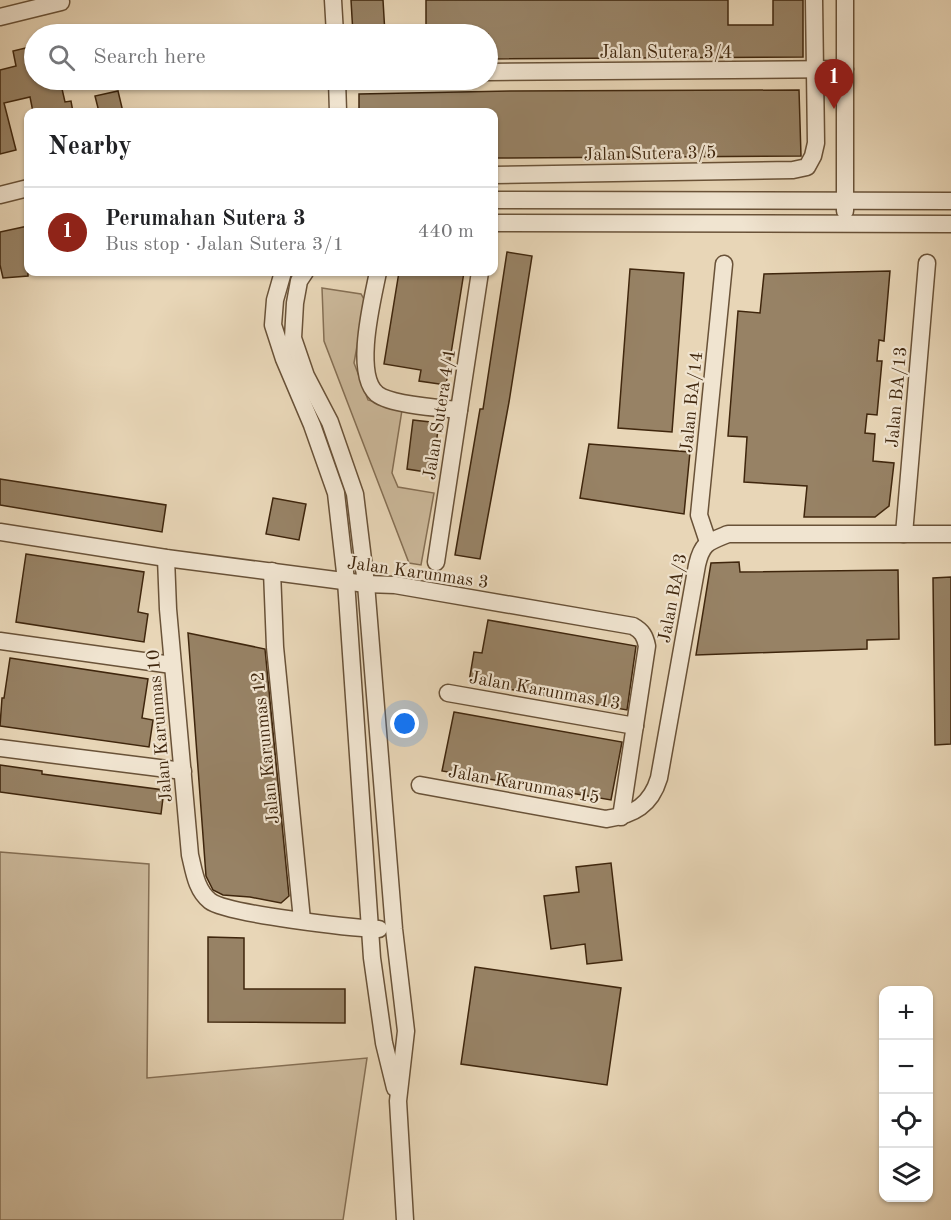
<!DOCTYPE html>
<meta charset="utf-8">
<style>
:root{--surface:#fff;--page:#f2f2f2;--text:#202124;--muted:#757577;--line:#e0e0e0;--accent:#8f2418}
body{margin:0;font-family:"Old Standard TT",serif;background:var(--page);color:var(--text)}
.controls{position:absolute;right:18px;bottom:18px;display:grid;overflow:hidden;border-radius:12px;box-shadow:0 2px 4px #0004}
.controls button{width:54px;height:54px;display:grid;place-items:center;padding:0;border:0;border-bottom:2px solid var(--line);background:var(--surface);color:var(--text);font:30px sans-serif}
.you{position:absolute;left:405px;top:724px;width:21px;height:21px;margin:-15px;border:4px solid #fff;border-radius:50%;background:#1a73e8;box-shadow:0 0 0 9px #1a73e833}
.badge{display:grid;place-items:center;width:39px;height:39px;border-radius:50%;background:var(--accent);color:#fff;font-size:20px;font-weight:700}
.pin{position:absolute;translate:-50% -50px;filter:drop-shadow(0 2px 3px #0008)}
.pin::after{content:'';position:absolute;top:32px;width:21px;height:18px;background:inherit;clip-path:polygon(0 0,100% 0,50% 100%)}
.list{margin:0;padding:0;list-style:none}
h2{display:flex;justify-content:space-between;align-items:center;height:78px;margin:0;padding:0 24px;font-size:26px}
h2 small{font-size:20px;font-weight:400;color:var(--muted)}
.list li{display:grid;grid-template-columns:39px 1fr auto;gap:18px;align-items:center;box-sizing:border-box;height:90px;padding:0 24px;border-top:2px solid var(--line)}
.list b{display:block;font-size:22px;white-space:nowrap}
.list p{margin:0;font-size:20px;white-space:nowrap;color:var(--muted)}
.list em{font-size:20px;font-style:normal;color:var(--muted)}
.icon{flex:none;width:33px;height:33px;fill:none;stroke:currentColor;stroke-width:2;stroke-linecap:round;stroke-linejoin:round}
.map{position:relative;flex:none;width:951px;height:1220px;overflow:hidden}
.search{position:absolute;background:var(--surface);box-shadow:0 2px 4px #0004;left:24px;top:24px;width:474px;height:66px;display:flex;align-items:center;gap:15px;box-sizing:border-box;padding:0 21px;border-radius:33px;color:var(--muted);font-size:22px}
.panel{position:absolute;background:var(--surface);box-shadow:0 2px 4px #0004;left:24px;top:108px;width:474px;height:168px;border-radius:12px}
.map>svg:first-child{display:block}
.green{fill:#cbb89a;stroke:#856f54;stroke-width:1.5}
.building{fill:#978265;stroke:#3f260d;stroke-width:1.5}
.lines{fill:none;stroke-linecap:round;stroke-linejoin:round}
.minor-casing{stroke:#695238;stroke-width:19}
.minor{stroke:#f0e4d0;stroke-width:16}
.labels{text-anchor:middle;stroke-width:4.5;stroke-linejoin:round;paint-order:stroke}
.street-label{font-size:18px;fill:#3f260d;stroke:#f0e4d0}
</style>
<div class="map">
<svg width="951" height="1220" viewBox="0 0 951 1220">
<rect width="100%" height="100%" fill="#e8d6b7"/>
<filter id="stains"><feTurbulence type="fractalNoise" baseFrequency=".00333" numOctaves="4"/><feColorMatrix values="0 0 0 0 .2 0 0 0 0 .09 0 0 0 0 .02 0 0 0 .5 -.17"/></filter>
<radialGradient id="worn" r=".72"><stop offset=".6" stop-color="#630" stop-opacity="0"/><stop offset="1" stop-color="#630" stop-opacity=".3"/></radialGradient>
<!-- green -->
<g class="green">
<path d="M322,288l39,6 4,7 -11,62 14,37 34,10 -10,63 6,14 36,6 -13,72 -12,-2 -85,-222z"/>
<path d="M0,852l149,12 -2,214 220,-20 -24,162h-343z"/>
</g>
<!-- building -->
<g class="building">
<path d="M351,0h32l2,34h-32z"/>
<path d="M426,0h302v25h45v-25h30v57l-315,2v-25h-88v-8h26z"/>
<path d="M34,46v34h26l5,22 6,-1 2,11h-40l-3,-15 -26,6 12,47 -16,4v-84l16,-4 -3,-15z"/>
<path d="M799,90l2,66 -307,2v-46h-135v-18l151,-3z"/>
<path d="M118,91l5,21h-24l-4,-16z"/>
<path d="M28,226v50l-25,2 -3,-13v-33z"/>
<path d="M507,252l25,4 -23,146 -29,157 -25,-4 25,-146h3z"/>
<path d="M630,269l54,4 -12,159 -54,-4z"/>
<path d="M890,271l-6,70 -5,-1 -2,21h5l-5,54 -10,-1 -2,19 10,1 -2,27 21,2 -5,43 -14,11h-71l3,-31 -63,-4 3,-45 -19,-1 10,-125 22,2 4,-39z"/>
<path d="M399,272h65l-18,113 -27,-4 2,-11 -37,-6z"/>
<path d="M413,420l26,3 -7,50 -25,-4z"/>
<path d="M589,444l101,8 -6,62 -104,-16z"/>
<path d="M0,479l166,26 -4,27 -162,-27z"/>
<path d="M273,498l33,6 -7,36 -33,-6z"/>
<path d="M26,554l118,18 -6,40 10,2 -4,28 -128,-20z"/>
<path d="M739,562l1,10 158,-2 1,69 -32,1v9l-171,6 15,-92z"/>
<path d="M951,577v167l-16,1 -2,-167z"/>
<path d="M488,620l148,26 -9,64 -158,-28 5,-30 8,1z"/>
<path d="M188,633l77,16 24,247 -8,7 -31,-6 -27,-2 -10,-5 -7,-14z"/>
<path d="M10,658l138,21 -6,39 11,2 -4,27 -149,-21 2,-28h2z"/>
<path d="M454,712l168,30 -11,58 -169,-29z"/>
<path d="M0,765l42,6v3l122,16 -3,24 -161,-22z"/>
<path d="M611,863l11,97 -35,4 -2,-20 -34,5 -7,-53 35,-4 -3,-25z"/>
<path d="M208,937l36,1v51h101v34l-137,-1z"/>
<path d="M475,967l146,21 -14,97 -146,-21z"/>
</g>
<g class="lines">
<!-- minor casing -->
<g class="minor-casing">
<g id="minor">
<path d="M333,0l2,34"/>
<path d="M0,17l61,-15"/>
<path d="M488,72l357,-3"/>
<path d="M337,80l1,32"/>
<path d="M494,175l299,-5 14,-3 6,-11 3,-13 -2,-143"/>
<path d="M0,195l28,-7"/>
<path d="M494,200l457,1"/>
<path d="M845,211v-211"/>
<path d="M494,223l457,1"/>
<path d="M283,272l-8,28 -2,25 11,34 28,66 24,68 10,88 26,377 12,85 11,45"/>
<path d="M305,272l-6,9 -4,22 -2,35 13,38 24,46 25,72 11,90 28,345 12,102 -8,70 7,119"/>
<path d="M378,272c-5,26 -25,102 -1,122 14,11 63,14 82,16"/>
<path d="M0,532l166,26 200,26 29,1 238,41c9,5 12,10 14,20l-26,171"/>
<path d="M904,534l23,-271"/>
<path d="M708,542l-9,-27 25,-251"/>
<path d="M166,558l2,51 22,246c4,16 6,35 20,46 17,13 142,27 169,28"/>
<path d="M436,562l44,-290"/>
<path d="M272,571l3,76 27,273"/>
<path d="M0,641l172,24"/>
<path d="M448,693l187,33"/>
<path d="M0,748l183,23"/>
<path d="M420,785l186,34c28,-4 45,-14 53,-41l38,-213c5,-22 11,-23 31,-31h223"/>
</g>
</g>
<!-- minor -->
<use href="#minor" class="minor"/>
</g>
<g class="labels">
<!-- street labels -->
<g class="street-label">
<text x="666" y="58">Jalan Sutera 3/4</text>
<text transform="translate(650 153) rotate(-1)" y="6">Jalan Sutera 3/5</text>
<text transform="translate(896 397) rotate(-85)" y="6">Jalan BA/13</text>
<text transform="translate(691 402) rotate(-84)" y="6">Jalan BA/14</text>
<text transform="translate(439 414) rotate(-81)" y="6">Jalan Sutera 4/1</text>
<text transform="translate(418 572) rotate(8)" y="6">Jalan Karunmas 3</text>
<text transform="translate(672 598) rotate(-79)" y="6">Jalan BA/3</text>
<text transform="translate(545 690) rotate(10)" y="6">Jalan Karunmas 13</text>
<text transform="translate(159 726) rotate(-95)" y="6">Jalan Karunmas 10</text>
<text transform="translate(265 748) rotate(-96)" y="6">Jalan Karunmas 12</text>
<text transform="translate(524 784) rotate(10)" y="6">Jalan Karunmas 15</text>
</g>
</g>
<rect width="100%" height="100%" filter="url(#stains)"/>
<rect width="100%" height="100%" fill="url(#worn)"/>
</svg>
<div class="controls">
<button>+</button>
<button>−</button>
<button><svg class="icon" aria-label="locate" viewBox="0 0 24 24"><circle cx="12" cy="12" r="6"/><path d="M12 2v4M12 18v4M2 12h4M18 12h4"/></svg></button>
<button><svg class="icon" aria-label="layers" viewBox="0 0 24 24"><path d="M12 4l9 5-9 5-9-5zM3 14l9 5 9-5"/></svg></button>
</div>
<div class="you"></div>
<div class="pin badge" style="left:834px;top:109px">1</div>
<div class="search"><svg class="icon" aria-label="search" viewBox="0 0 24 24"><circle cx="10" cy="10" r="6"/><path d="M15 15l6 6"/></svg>Search here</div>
<section class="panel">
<h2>Nearby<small></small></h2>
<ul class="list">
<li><span class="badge">1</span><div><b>Perumahan Sutera 3</b><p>Bus stop · Jalan Sutera 3/1</p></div><em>440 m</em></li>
</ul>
</section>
</div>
